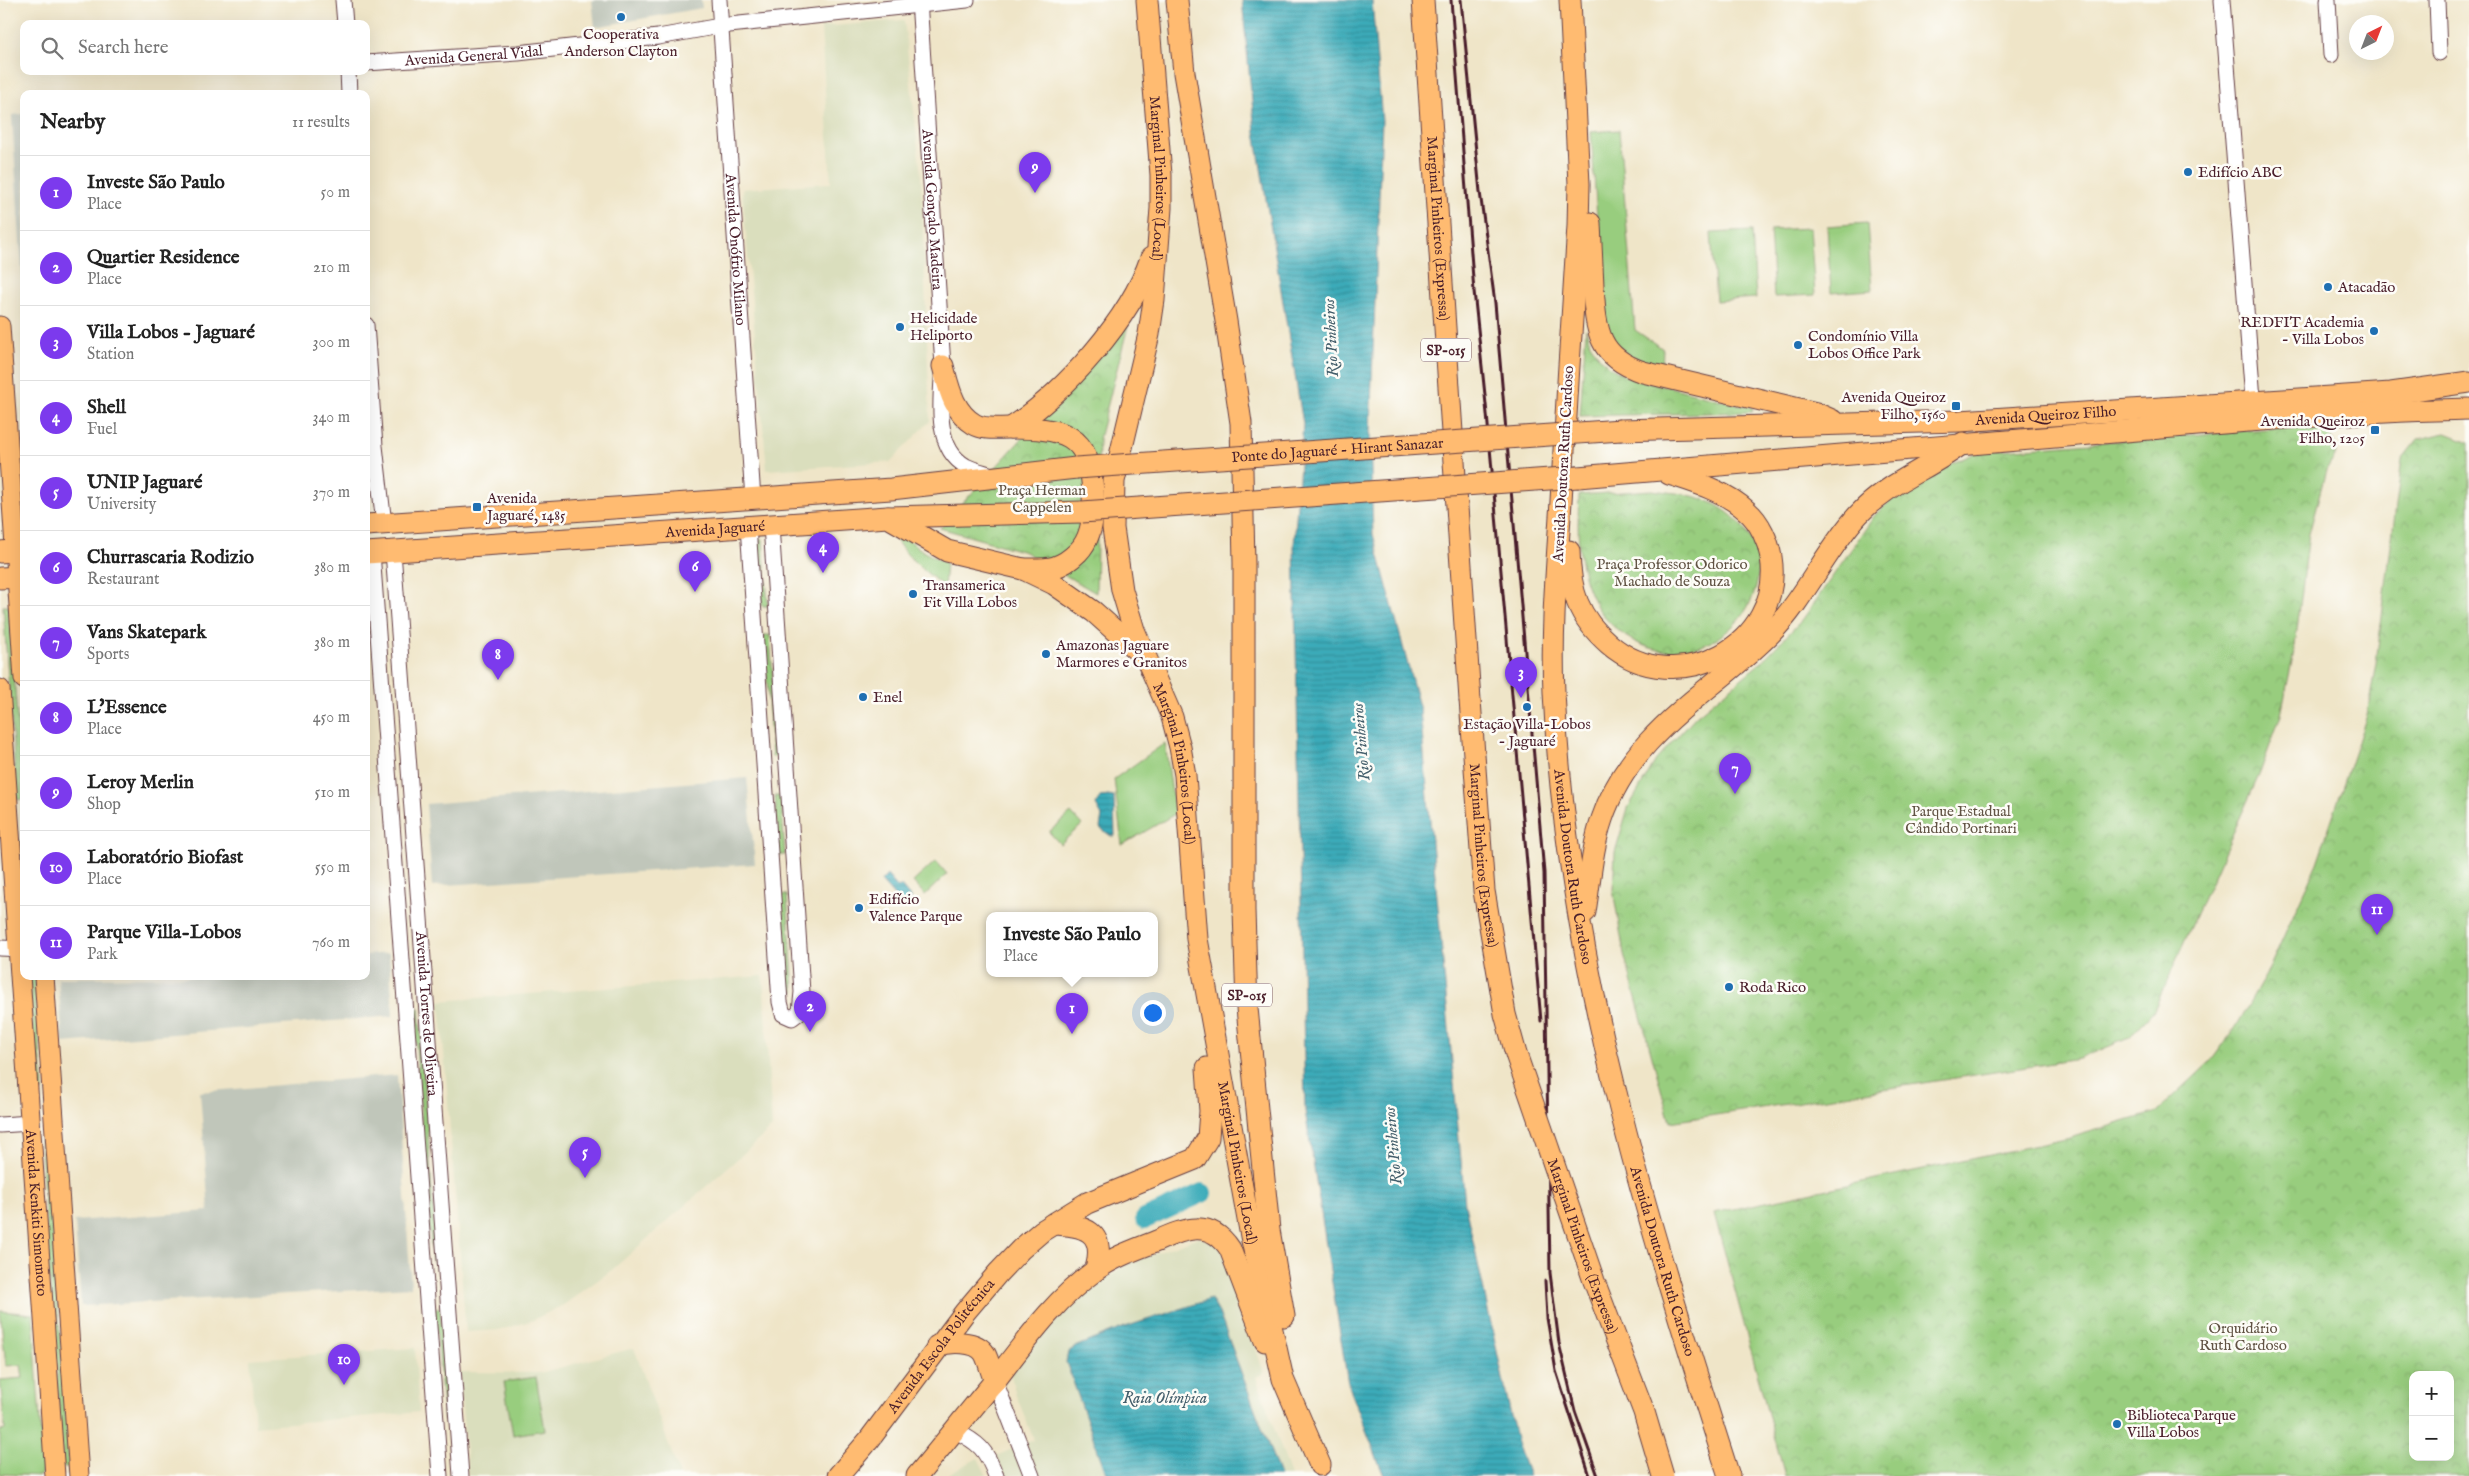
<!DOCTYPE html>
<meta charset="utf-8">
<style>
:root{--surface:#fff;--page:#f2f2f2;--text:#222;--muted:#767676;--line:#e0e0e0;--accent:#7c3aed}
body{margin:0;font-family:"IM FELL English",serif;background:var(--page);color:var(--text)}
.controls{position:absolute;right:15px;bottom:15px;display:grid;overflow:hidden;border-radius:10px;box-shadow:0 5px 20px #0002}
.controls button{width:45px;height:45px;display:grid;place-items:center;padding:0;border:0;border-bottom:1px solid var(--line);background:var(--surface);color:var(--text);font:25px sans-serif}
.compass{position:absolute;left:2349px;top:15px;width:45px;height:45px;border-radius:50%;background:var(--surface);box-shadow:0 5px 20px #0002;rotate:42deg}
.you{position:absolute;left:1152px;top:1012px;width:18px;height:18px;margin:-12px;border:4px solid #fff;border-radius:50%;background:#1a73e8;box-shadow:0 0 0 8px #1a73e833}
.badge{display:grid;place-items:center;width:32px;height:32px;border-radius:50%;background:var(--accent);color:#fff;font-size:16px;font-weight:700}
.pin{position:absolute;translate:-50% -41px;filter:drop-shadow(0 1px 2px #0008)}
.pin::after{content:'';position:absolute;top:26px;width:18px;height:15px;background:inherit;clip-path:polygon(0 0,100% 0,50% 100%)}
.popup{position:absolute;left:986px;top:912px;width:172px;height:65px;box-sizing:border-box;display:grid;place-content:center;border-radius:10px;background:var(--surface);filter:drop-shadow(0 1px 4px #0005);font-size:16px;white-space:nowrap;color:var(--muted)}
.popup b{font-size:19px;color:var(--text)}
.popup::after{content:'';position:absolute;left:50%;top:100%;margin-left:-10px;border:10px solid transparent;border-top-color:var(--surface)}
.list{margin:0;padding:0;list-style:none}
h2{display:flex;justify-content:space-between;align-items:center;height:65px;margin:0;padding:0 20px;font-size:21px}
h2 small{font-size:16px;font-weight:400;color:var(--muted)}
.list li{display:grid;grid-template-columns:32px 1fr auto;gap:15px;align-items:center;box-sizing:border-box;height:75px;padding:0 20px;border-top:1px solid var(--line)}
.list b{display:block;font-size:19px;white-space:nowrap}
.list p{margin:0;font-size:16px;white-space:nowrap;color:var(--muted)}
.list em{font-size:16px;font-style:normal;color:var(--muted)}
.icon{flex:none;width:28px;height:28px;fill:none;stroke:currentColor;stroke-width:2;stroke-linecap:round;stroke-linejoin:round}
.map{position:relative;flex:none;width:2469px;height:1476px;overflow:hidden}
.search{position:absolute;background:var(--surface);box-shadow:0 5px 20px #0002;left:20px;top:20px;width:350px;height:55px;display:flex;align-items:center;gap:12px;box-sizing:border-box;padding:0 18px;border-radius:10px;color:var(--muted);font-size:19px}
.panel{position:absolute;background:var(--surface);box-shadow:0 5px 20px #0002;left:20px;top:90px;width:350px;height:890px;border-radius:10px}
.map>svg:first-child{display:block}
.built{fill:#dadebd}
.industrial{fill:#c0c6ba}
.green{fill:#98cd7e;stroke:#717654}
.park{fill:url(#park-crowns);stroke:#717654;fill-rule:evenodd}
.water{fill:url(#water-rules);stroke:#426572}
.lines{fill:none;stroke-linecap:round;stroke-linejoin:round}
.river{stroke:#3babb9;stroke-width:20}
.minor-casing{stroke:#633d43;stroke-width:17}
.major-casing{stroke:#633d43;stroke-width:21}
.highway-casing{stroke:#633d43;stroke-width:23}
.minor{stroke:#fff;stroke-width:15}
.major{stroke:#ffbb71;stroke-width:19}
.highway{stroke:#ffbb71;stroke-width:21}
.rail{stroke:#4a1f2b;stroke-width:3}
.highway-bridge-casing{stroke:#633d43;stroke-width:23;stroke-linecap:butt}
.highway-bridge{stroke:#ffbb71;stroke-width:21}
.poi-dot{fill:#1f6fb2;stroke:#fdfcf7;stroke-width:2}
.labels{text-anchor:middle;stroke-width:5;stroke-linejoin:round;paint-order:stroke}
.shield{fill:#fdfcf7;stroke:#806168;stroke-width:1}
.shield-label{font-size:14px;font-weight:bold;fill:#4a1f2b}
.poi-label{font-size:15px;fill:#4a1f2b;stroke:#fdfcf7;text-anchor:start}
.street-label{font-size:15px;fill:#4a1f2b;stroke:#fdfcf7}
.park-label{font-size:15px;fill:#615344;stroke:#fdfcf7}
.water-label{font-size:16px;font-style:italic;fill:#435e6b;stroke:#fdfcf7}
</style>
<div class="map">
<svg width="2469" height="1476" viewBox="0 0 2469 1476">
<defs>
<pattern id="park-crowns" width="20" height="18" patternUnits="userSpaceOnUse" patternTransform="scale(1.25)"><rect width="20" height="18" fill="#98cd7e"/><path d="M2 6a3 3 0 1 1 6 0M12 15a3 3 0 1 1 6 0" fill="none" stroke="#84b06d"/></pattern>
<pattern id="water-rules" width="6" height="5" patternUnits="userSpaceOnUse" patternTransform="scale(1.25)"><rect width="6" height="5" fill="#3babb9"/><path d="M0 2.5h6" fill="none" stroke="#348b97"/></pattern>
</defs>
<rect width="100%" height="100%" fill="#fdfcf7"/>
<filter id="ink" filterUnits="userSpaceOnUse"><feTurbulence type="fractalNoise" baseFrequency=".02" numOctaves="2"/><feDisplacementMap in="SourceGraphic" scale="10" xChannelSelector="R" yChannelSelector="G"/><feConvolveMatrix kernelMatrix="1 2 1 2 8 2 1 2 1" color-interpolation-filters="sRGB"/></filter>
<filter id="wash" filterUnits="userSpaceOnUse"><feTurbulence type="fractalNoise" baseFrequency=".0096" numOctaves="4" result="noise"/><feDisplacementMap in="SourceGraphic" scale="20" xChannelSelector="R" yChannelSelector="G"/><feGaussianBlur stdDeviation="1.12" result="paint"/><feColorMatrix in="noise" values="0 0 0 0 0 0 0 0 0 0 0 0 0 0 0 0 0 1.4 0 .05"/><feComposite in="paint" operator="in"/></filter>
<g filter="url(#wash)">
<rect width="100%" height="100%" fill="#efe5c8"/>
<!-- built -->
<g class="built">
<path d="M904,20l17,156 9,245 -40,41 -123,8 -25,-281 89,-6 -10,-156z"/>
<path d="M763,976l9,152 -159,141 -48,35 -32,16 -32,10 -35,2 -26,-331z"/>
<path d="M1199,1237l23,10 42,126 -8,4 35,99h-295l8,-3 -8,-17 38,-16 -18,-45 -6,-23 34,-40 37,-36 46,-32z"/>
<path d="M415,1348l4,64 -164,14 -5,-67z"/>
<path d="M634,1348l46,128h-212l-9,-104 81,1z"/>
<path d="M978,1458l9,18h-40l18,-11z"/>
</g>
<!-- industrial -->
<g class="industrial">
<path d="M592,0h109l1,8 -107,19z"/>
<path d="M24,114v173h-1l-11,-172z"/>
<path d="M747,778l8,86 -323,22 -6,-82z"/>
<path d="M389,953l4,63 -330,27 -5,-65 308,-2v-21z"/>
<path d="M397,1075l14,212 -330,19 -6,-85 134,-10 -9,-119z"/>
</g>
<!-- green -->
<g class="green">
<path d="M1619,130l16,200 28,19 -1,20 -35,-14 -13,-13 -10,-26 -13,-184z"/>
<path d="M1867,223l5,67 -41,3 -4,-67z"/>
<path d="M1810,228l5,67 -41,2 -4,-67z"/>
<path d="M1752,231l4,67 -40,3 -5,-68z"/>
<path d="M897,531l27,21 22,11 -2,24c-20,-17 -40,-31 -53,-55z"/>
<path d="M758,539h5l5,67h-6z"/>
<path d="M3,606h6l14,193 -6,1z"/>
<path d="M764,635h6l8,121 -6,1z"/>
<path d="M1165,743l10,71 -53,31 -8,-66z"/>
<path d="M775,796h6l4,59h-6z"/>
<path d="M1071,813l11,12 -22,19 -11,-12z"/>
<path d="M24,840v60l-4,-59z"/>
<path d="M936,861l11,13 -22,21 -12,-13z"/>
<path d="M782,895h5l7,97 -6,1z"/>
<path d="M29,976h6l8,115h-6z"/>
<path d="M413,1008h6l18,253h-5z"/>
<path d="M46,1139l23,328h-6l-23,-327z"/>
<path d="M435,1308h5l9,113h-5z"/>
<path d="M0,1311l33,3 10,154 -3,8 -40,-2v-43l5,-1 -5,-50 23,-2 -2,-13 -15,1z"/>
<path d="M536,1377l9,53 -32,5 -9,-53z"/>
</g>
<!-- park -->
<g class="park">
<path d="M1129,322l-30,117 -3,154 -71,-41 -85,-24z"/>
<path d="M1586,329l4,14 9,14 12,11 14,8 128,32 -1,4 -172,4z"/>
<path d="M2304,426c22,2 29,4 32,28l-10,16 -17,64 -14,112 -14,69 -21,58 -107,239 -24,26 -50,21 -409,63 -46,-168 -11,-64 2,-38 13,-44 28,-48 40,-44 62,-51 45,-46 72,-104 28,-26 31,-18 44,-19z"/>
<path d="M2446,433l23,9v1034h-684l-71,-263 352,-74 91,-27 54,-51 25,-34 32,-56 32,-71 17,-37 50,-148 9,-52 26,-204 16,-20zM2413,1375h37v82h-37z"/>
<path d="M1652,490c22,3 46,4 66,16 97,58 0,185 -88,133 -52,-32 -54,-90 -51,-144z"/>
</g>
<!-- water -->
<g class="water">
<path d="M1242,0h130l10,121 -12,310 3,103 47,176 45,494 52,239 12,33h-145l-36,-92 -43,-273 -11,-566 9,-121 -48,-292z"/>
<path d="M1108,796l6,1 1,39h-4l-11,-8 2,-12 -6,-11 4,-8z"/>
<path d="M887,875l11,13 3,-2 11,13 -9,7 -22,-25z"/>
<path d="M1211,1299l8,14 61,163h-173l-41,-114 2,-10 9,-6 45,-18z"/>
</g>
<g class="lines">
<!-- river -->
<path class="river" d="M1145,1219l57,-26"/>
</g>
</g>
<g filter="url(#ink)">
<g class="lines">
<!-- minor casing -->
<g class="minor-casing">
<g id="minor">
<path d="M343,0l2,24"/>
<path id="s1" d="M719,0l34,499"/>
<path id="s2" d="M919,0l24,366c-2,31 -10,82 23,100 8,4 17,6 26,9"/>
<path d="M2222,0l32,412"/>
<path d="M2328,0l3,55"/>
<path d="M2437,0l2,53"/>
<path id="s3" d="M366,63l152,-10 140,-16 62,-11 247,-26"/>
<path d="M348,71l1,23"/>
<path d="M366,325l9,121 9,78"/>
<path d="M748,526l32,476 3,12 9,4 8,-6 2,-20 -31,-467"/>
<path id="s4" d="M393,551l68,925"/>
<path d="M372,552l68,924"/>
<path d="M0,948l24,1"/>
<path d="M0,1125l31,-2"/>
<path d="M995,1381l37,95"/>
<path d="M954,1430c25,13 32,19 42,46"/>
</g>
</g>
<!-- major casing -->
<g class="major-casing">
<g id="major">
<path d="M0,326l24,353"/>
<path id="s5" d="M0,689l55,787"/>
<path d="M44,976l35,500"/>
</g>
</g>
<!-- highway casing -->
<g class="highway-casing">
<g id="highway">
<path id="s6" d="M1147,0l14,175v33l-7,92 -5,34 -35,147 -1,47 9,62 12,40 38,87 8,30 5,28 12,164 54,297 32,143 37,86"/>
<path d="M1177,0l7,73 42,248 15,102 3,140v347l3,98 22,222 15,86"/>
<path id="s7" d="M1423,0l47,700"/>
<path id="s8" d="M1570,0l9,184 -1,42c-6,92 -12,183 -17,275 -4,64 -10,127 -7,191 12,270 93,529 175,784"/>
<path d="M1590,223c1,21 2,42 3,63 3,43 4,71 50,86l173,41 16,7"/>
<path d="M943,366c6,22 10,45 31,58 10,6 23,4 34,4 54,0 83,3 85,67 1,19 -1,43 -15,57 -19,19 -31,17 -55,17"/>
<path d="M1011,428c54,-36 119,-108 140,-170"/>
<path id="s9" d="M1621,430l339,-9 431,-28 78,-11"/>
<path d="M1578,477c198,-15 396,-35 595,-50 99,-8 197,-16 296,-18"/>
<path d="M888,517l59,34 76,18 31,15 40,28 48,43"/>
<path d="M366,525l525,-36 185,-21"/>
<path d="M1569,551c1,41 9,66 40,93 67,58 176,1 162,-87 -3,-16 -11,-35 -24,-46 -22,-20 -50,-28 -78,-37"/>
<path d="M0,552l24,-2"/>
<path id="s10" d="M366,553l522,-36 194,-5"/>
<path d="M0,578l24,-1"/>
<path d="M1585,912c5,-31 7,-64 17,-93 29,-87 108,-125 168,-185 35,-35 55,-83 88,-119 30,-33 71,-46 105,-72"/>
<path d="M1052,1224c33,1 54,7 44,45"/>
<path d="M937,1346c12,-5 40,-6 48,8 4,8 6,18 10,27"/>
<path id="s11" d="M838,1476l31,-36 96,-128 33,-39 23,-24 21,-18 45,-28 108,-44 13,-21 2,-27 -3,-43"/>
<path d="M917,1476c26,-31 51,-63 77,-94 31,-40 60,-82 102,-112 17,-13 41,-21 61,-29 29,-13 53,-22 73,8l35,92"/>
</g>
</g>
<!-- minor -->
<use href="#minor" class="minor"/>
<!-- major -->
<use href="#major" class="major"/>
<!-- highway -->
<use href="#highway" class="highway"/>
<!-- rail -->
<g class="rail">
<path d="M1451,0l23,291 13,123 54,607"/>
<path d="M1461,0l19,192 15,111 49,570 6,400 9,70 16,68 23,65"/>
<path d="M1545,1281l2,37 9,53 34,105"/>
</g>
<!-- highway-bridge casing -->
<g class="highway-bridge-casing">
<g id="highway-bridge">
<path id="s12" d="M1076,468l545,-38"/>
<path d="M1082,512l496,-35"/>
<path id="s13" d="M1470,700l14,191 21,123 11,40 78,227 50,131 19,64"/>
</g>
</g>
<!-- highway-bridge -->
<use href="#highway-bridge" class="highway-bridge"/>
</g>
</g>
<!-- markers -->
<g class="poi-dot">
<circle cx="621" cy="17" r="5"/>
<circle cx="2188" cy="172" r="5"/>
<circle cx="2328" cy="287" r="5"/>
<circle cx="900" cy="327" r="5"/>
<circle cx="2374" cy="331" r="5"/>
<circle cx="1798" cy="345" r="5"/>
<rect x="1951" y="401" width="10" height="10" rx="2.5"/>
<rect x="2370" y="425" width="10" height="10" rx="2.5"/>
<rect x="472" y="502" width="10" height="10" rx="2.5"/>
<circle cx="913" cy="594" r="5"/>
<circle cx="1046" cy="654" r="5"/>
<circle cx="863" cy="697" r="5"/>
<circle cx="1527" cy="707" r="5"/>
<circle cx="859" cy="908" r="5"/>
<circle cx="1729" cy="987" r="5"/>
<circle cx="2117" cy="1424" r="5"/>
</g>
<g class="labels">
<!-- shield labels -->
<g class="shield">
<rect x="1421" y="338.5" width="50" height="23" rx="4"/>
<rect x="1222" y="983.5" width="50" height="23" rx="4"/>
</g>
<g class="shield-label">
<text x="1446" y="355">SP-015</text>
<text x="1247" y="1000">SP-015</text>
</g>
<!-- poi labels -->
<g class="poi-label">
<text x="621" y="39" text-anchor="middle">Cooperativa<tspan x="621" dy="17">Anderson Clayton</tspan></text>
<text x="2198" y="177">Edifício ABC</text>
<text x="2338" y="292">Atacadão</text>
<text x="910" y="323">Helicidade<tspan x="910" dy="17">Heliporto</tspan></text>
<text x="2364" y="327" text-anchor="end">REDFIT Academia<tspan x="2364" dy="17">- Villa Lobos</tspan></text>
<text x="1808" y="341">Condomínio Villa<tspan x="1808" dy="17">Lobos Office Park</tspan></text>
<text x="1946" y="402" text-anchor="end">Avenida Queiroz<tspan x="1946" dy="17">Filho, 1560</tspan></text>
<text x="2365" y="426" text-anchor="end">Avenida Queiroz<tspan x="2365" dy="17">Filho, 1205</tspan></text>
<text x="487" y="503">Avenida<tspan x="487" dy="17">Jaguaré, 1485</tspan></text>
<text x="923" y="590">Transamerica<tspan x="923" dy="17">Fit Villa Lobos</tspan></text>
<text x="1056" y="650">Amazonas Jaguare<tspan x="1056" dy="17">Marmores e Granitos</tspan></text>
<text x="873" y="702">Enel</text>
<text x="1527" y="729" text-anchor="middle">Estação Villa-Lobos<tspan x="1527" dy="17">- Jaguaré</tspan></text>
<text x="869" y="904">Edifício<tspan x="869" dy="17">Valence Parque</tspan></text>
<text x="1739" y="992">Roda Rico</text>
<text x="2127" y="1420">Biblioteca Parque<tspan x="2127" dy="17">Villa Lobos</tspan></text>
</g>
<!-- street labels -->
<g class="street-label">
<text dy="5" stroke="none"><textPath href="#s3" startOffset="108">Avenida General Vidal</textPath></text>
<text dy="5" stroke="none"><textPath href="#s6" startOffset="179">Marginal Pinheiros (Local)</textPath></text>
<text dy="5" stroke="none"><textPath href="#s2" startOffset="210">Avenida Gonçalo Madeira</textPath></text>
<text dy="5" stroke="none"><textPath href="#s7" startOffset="229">Marginal Pinheiros (Expressa)</textPath></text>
<text dy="5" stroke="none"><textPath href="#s1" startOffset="250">Avenida Onófrio Milano</textPath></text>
<text dy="5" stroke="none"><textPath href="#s9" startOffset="425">Avenida Queiroz Filho</textPath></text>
<text dy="5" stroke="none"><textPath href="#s12" startOffset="262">Ponte do Jaguaré - Hirant Sanazar</textPath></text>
<text transform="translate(1563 464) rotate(-87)" y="5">Avenida Doutora Ruth Cardoso</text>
<text dy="5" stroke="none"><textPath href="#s10" startOffset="350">Avenida Jaguaré</textPath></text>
<text dy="5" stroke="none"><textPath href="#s6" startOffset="779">Marginal Pinheiros (Local)</textPath></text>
<text dy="5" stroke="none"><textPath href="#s13" startOffset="156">Marginal Pinheiros (Expressa)</textPath></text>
<text dy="5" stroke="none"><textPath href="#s8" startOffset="869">Avenida Doutora Ruth Cardoso</textPath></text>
<text dy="5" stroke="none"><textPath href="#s4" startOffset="464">Avenida Torres de Oliveira</textPath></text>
<text dy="5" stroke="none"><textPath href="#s6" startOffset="1184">Marginal Pinheiros (Local)</textPath></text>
<text dy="5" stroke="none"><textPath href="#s5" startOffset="525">Avenida Kenkiti Simomoto</textPath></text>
<text dy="5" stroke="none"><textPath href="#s13" startOffset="561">Marginal Pinheiros (Expressa)</textPath></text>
<text dy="5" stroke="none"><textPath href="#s8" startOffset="1274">Avenida Doutora Ruth Cardoso</textPath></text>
<text dy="5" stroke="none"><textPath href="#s11" startOffset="166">Avenida Escola Politécnica</textPath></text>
</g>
<!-- park labels -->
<g class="park-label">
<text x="1042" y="495">Praça Herman<tspan x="1042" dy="17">Cappelen</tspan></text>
<text x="1672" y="569">Praça Professor Odorico<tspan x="1672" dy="17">Machado de Souza</tspan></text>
<text x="1961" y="816">Parque Estadual<tspan x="1961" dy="17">Cândido Portinari</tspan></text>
<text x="2243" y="1333">Orquidário<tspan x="2243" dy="17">Ruth Cardoso</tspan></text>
</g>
<!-- water labels -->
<g class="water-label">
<text transform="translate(1330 338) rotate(-93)" y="6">Rio Pinheiros</text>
<text transform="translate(1360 742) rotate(-95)" y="6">Rio Pinheiros</text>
<text transform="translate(1392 1146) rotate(-95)" y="6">Rio Pinheiros</text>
<text x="1165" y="1403">Raia Olímpica</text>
</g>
</g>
</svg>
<div class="controls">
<button>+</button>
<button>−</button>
</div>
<svg class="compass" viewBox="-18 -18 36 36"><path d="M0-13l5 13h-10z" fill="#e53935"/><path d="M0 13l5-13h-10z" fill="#767676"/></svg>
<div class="you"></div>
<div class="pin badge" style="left:1072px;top:1034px">1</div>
<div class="popup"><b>Investe São Paulo</b>Place</div>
<div class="pin badge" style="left:810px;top:1032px">2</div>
<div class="pin badge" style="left:1521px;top:698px">3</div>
<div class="pin badge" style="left:823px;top:573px">4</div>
<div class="pin badge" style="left:585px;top:1178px">5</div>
<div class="pin badge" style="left:695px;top:592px">6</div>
<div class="pin badge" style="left:1735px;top:794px">7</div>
<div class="pin badge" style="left:498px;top:680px">8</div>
<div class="pin badge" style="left:1035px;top:193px">9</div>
<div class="pin badge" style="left:344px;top:1385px">10</div>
<div class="pin badge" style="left:2377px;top:935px">11</div>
<div class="search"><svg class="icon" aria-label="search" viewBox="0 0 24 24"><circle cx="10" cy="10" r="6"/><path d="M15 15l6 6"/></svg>Search here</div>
<section class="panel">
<h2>Nearby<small>11 results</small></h2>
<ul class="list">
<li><span class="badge">1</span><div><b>Investe São Paulo</b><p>Place</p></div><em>50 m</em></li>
<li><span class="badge">2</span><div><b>Quartier Residence</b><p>Place</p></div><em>210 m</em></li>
<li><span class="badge">3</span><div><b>Villa Lobos - Jaguaré</b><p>Station</p></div><em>300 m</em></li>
<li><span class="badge">4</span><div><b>Shell</b><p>Fuel</p></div><em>340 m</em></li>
<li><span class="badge">5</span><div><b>UNIP Jaguaré</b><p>University</p></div><em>370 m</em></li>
<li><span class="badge">6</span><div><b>Churrascaria Rodizio</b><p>Restaurant</p></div><em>380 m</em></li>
<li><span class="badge">7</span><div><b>Vans Skatepark</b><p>Sports</p></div><em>380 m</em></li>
<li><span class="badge">8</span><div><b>L'Essence</b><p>Place</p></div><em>450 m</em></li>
<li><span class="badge">9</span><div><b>Leroy Merlin</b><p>Shop</p></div><em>510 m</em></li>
<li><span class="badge">10</span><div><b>Laboratório Biofast</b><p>Place</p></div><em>550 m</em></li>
<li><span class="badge">11</span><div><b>Parque Villa-Lobos</b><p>Park</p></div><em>760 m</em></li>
</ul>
</section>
</div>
